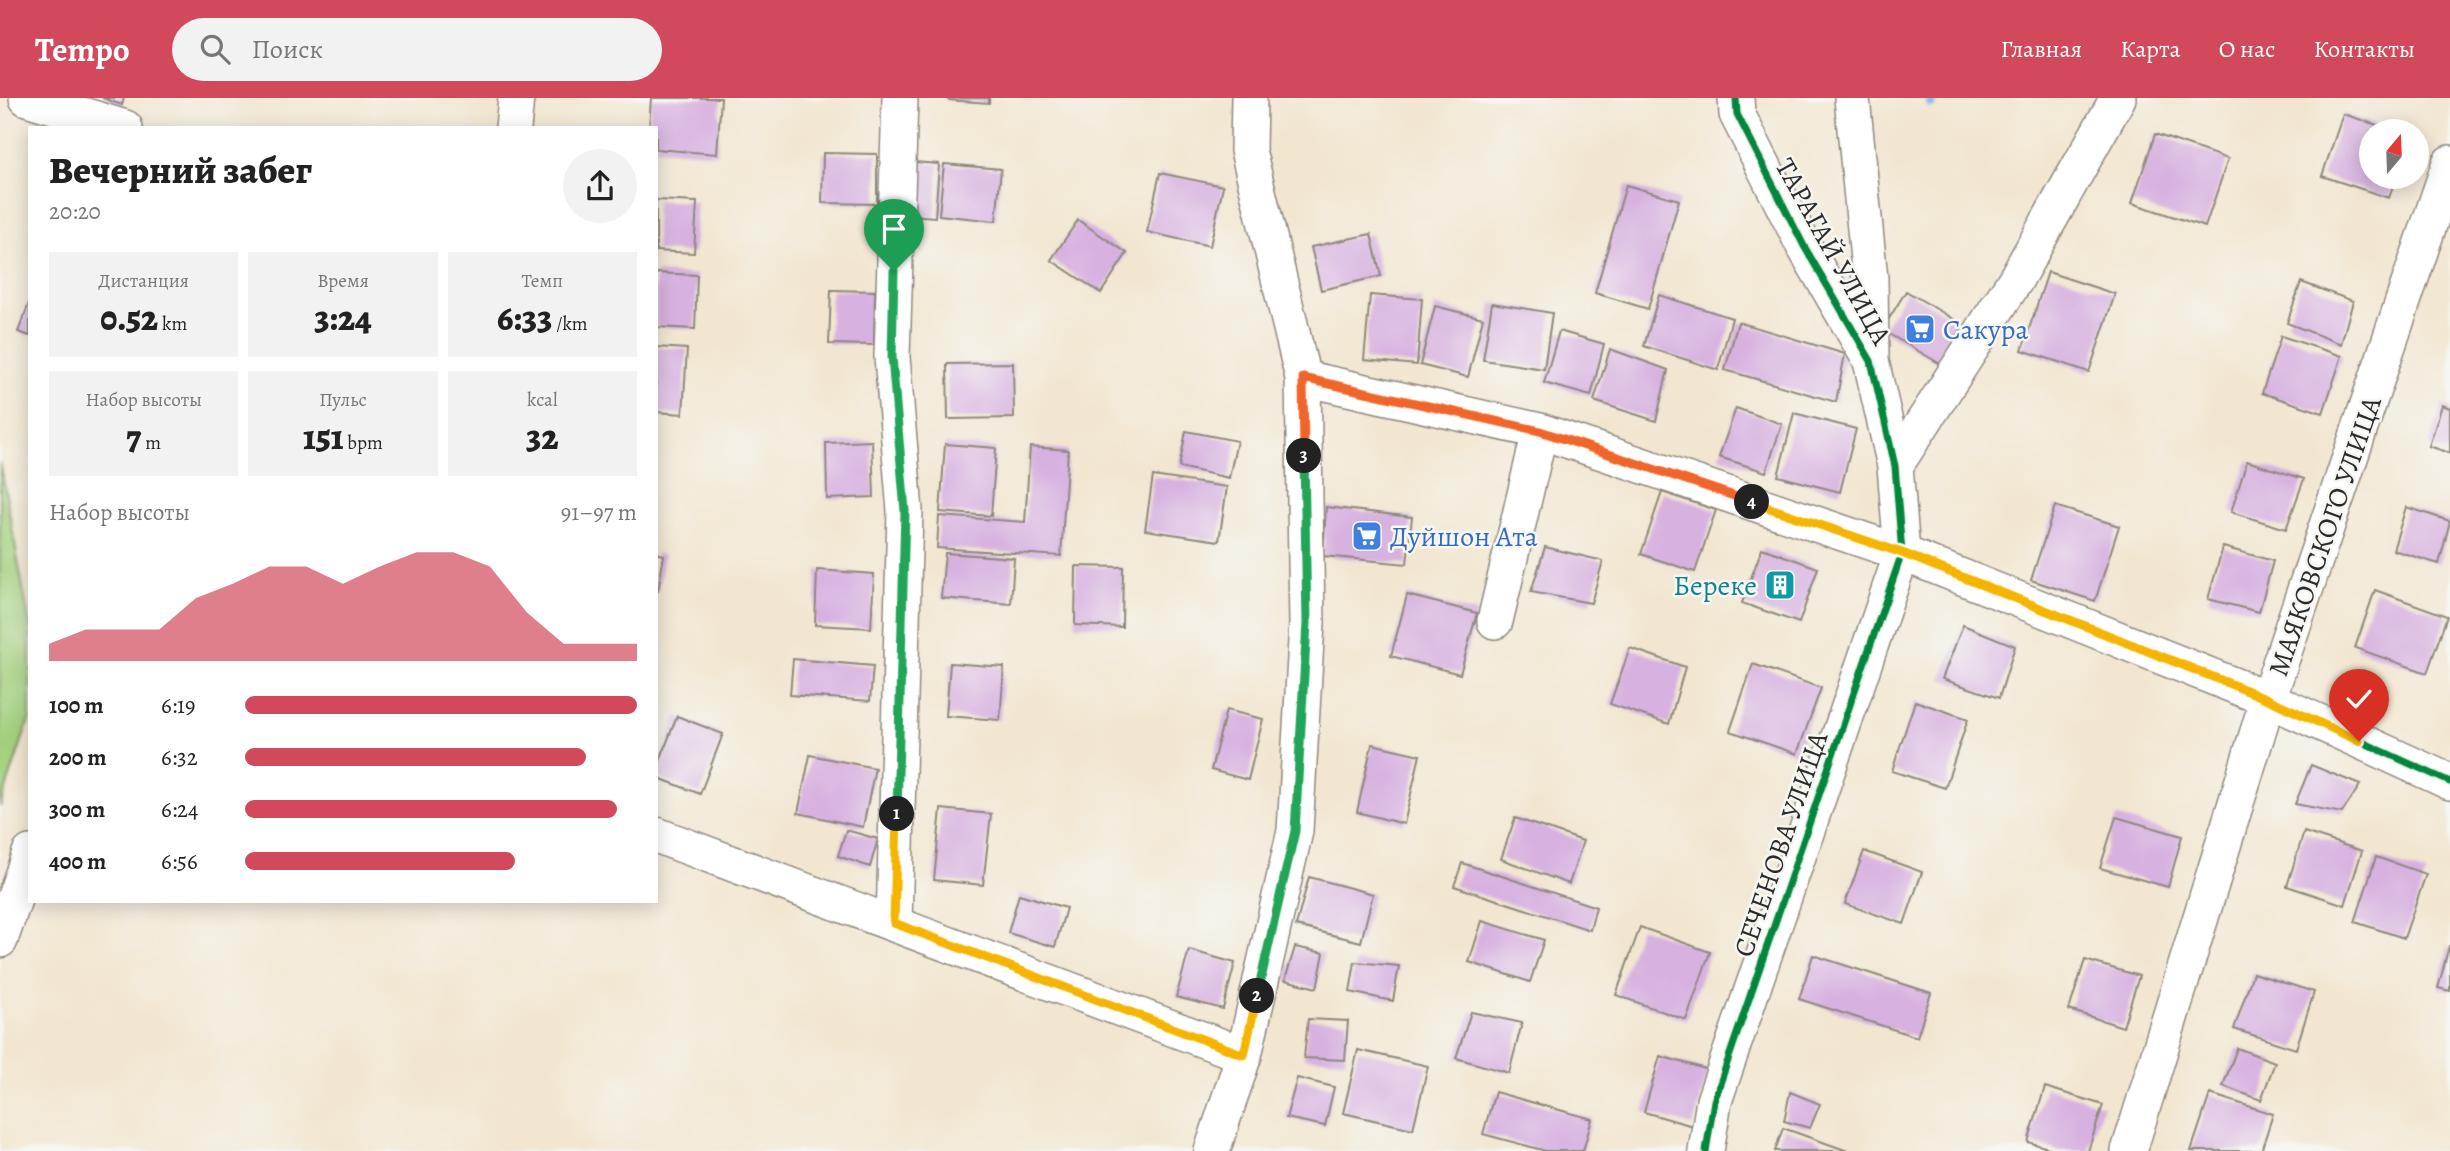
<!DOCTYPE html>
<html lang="ru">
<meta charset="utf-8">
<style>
:root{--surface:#fff;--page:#f2f2f2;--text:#222;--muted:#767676;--accent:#d1495b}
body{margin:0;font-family:Alegreya,serif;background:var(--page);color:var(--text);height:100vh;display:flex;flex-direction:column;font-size:26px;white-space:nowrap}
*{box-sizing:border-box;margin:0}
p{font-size:23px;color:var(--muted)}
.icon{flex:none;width:38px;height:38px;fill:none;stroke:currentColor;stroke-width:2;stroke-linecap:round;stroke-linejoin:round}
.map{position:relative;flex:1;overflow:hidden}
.panel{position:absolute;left:28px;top:28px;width:630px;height:777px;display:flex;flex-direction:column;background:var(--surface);border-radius:0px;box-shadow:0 4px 18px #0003}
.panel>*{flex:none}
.needle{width:46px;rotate:19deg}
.controls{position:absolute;left:2359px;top:21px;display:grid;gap:14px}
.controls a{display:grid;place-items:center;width:70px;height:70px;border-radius:50%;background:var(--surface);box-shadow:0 4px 18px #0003;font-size:35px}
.pin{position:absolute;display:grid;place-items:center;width:60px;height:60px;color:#fff;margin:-72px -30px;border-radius:50% 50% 50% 0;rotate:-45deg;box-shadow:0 0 7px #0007}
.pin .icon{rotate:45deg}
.km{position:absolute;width:35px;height:35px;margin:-18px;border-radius:50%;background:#222;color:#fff;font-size:19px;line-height:35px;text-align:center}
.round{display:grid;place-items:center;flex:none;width:74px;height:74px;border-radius:37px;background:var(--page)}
.headline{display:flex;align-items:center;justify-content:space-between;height:119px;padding:0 21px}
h1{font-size:38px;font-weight:800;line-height:52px}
.metrics{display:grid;grid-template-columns:repeat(3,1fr);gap:10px;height:119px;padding:7px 21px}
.metrics div{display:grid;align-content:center;border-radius:0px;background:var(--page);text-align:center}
.metrics b{font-size:35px;font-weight:800}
.metrics small{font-size:19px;font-weight:400}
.metrics p{font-size:19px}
.chart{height:196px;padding:14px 21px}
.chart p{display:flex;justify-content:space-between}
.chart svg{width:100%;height:126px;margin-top:7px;fill:var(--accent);opacity:.7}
ul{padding:0 21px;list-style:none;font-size:23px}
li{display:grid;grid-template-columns:112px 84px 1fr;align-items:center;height:52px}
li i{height:18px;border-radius:9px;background:var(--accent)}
header{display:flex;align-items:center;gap:42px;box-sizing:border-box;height:98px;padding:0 35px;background:var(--accent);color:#fff}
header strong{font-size:33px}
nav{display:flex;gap:38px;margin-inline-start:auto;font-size:24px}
.search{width:490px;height:63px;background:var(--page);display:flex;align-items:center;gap:18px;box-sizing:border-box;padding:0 24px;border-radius:38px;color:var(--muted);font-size:26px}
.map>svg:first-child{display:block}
</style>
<header>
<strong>Tempo</strong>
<div class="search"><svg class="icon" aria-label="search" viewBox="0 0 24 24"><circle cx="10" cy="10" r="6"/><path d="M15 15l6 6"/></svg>Поиск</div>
<nav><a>Главная</a><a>Карта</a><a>О нас</a><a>Контакты</a></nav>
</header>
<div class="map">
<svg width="2450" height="1053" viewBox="0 0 2450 1053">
<rect width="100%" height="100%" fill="#f6f6f2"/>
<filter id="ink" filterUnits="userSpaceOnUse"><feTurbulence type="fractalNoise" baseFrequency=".0143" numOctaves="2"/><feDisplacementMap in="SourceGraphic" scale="14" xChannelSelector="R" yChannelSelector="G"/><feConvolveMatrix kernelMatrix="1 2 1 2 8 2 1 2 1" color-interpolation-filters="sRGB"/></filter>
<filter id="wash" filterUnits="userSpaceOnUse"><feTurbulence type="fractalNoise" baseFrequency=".00686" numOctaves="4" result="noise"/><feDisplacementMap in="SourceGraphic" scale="28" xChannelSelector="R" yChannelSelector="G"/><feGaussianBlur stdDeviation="1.57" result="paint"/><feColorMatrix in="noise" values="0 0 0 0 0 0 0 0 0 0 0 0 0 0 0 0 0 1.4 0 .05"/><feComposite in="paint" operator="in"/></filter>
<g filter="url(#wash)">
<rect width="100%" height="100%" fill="#f2e6d0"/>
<path fill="#a2cf7c" stroke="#667d54" stroke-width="2" d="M0 364 30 528V619L0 709Z"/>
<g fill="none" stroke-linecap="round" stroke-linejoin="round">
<path stroke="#7cb7ee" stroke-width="10" d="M1930 0 1931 5"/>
</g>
<g id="blocks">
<path fill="#d7b1e0" d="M102 0H124L122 7Z
M651 0H721L717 56 656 51V30H649Z
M949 0H989V5L948 2Z
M2343 16 2396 33H2371V79H2396L2389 100 2322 78Z
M2155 36 2228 61 2205 129 2132 105Z
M823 55 877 56V106L822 105Z
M913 64 939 66 935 119 909 117Z
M944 66 1001 71 996 123 939 117Z
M1160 75 1223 88 1210 148 1147 134Z
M1626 87 1679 102 1648 211 1595 195Z
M656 102 697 104 694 155 656 153Z
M1078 122 1127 155 1101 195 1051 162Z
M1371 136 1381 178 1321 192 1311 149Z
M2048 174 2115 196 2089 274 2022 252Z
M656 175 697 177 695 231 656 229Z
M2301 184 2353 203 2341 246 2287 225Z
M831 192 875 193 874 247 829 246Z
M1906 193 1967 229 1944 268 1882 232Z
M1370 197 1422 201 1417 267 1364 262Z
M1659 197 1732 220 1718 272 1644 248Z
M30 203V238L18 234Z
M1492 205 1552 215 1544 271 1483 262Z
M1435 208 1483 220 1468 279 1420 267Z
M1738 224 1845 256 1836 304 1725 272Z
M1559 233 1604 246 1591 298 1544 285Z
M2281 238 2342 258 2323 315 2262 295Z
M656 249 687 251 683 316 656 314Z
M1610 251 1668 272 1656 323 1594 303Z
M1013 265 1014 320 948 321 947 266Z
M2442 307 2450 310V355L2429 348Z
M1736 310 1782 326 1766 374 1719 359Z
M1794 315 1856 331 1840 394 1778 378Z
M1186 333 1237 343 1229 380 1179 369Z
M872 343 874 399 827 401 826 345Z
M945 346 996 350 991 418 940 414Z
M1030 349 1068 352 1061 458 937 450 939 418 1025 424Z
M2247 363 2304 381 2286 431 2231 414Z
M1153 378 1227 389 1219 443 1145 432Z
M1662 394 1716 412 1695 474 1641 456Z
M2055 408 2119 428 2095 503 2031 482Z
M1326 409 1412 419 1407 466 1323 458Z
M2406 409 2450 423 2439 466 2393 452Z
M1545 449 1603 463 1591 505 1531 494Z
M2223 449 2273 463 2259 514 2208 501Z
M1762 450 1818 470 1799 525 1742 505Z
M656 455 664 457 658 493 656 492Z
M945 455 1014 460 1011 506 941 500Z
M1076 468 1123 469 1122 529 1075 527Z
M817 472 874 476 871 530 815 527Z
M2375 492 2447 518 2427 575 2355 550Z
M1407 497 1477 515 1460 576 1391 558Z
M1963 527 2015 548 1999 600 1942 581Z
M1630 550 1685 569 1669 626 1610 606Z
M793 561 873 568 870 603 790 597Z
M950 565 1004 569 1000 622 946 618Z
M1753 566 1821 590 1797 656 1730 633Z
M1915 603 1968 621 1945 690 1892 673Z
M1226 612 1263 621 1248 682 1211 672Z
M677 618 723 636 700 696 656 679V673Z
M1372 646 1420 657 1404 726 1357 714Z
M810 657 875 670 863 729 798 715Z
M2311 667 2360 687 2342 715 2295 706Z
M941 711 991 716 983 787 934 782Z
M2116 719 2182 738 2168 789 2100 770Z
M1515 720 1583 743 1569 786 1501 761Z
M846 732 878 741 870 769 838 758Z
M2304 734 2362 753 2345 807 2287 788Z
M1864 753 1922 774 1904 826 1845 806Z
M2376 759 2426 776 2404 840 2355 824Z
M1462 765 1596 809 1590 832 1454 788Z
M1309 779 1373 796 1361 844 1296 828Z
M1019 796 1066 810 1055 849 1008 835Z
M1482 823 1544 842 1530 884 1469 864Z
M1640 829 1710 854 1686 922 1616 897Z
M2449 848H2450V893L2438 890Z
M1295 849 1324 855 1317 890 1285 882Z
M1189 852 1235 865 1223 911 1176 899Z
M1813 857 1931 895 1917 939 1799 901Z
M2085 862 2139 878 2123 929 2069 912Z
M1355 864 1399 868 1393 903 1350 894Z
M2253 875 2314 894 2296 951 2234 931Z
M1471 914 1522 925 1509 975 1456 960Z
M1308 921 1348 923 1345 962 1304 960Z
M2237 950 2275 964 2261 1002 2223 988Z
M1358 952 1428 968 1413 1031 1343 1015Z
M1660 958 1709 972 1693 1028 1644 1014Z
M1297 980 1334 989 1325 1028 1286 1020Z
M2045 989 2103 1007 2088 1053H2059L2028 1044Z
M1495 994 1592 1021 1583 1053H1546L1483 1036Z
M1790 994 1820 1006 1810 1030 1784 1023Z
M2210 996 2273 1016 2261 1053H2191Z
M1783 1030 1848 1053H1775Z"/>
</g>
</g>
<g filter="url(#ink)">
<use href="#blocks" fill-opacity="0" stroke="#8e887e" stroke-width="2"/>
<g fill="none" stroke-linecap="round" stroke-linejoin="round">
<g stroke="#8e887e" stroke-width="38">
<path id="minor" d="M27 0 125 30
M1852 0 1870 181 1871 261
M513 30 516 0
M1303 280 1540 333 1902 455 2268 601 2450 684
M1895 368 2016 181 2118 0
M1495 523 1540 333
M656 737 1244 957
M894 825 905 413 892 259 900 0
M0 842 30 755
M1212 1053 1244 957 1295 733 1307 525 1303 280 1248 52 1249 0
M1706 1053 1714 1003 1902 455 1895 368 1871 263 1804 148 1737 16 1736 0
M2129 1053 2268 601 2450 65"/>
</g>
<use href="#minor" stroke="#fff" stroke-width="35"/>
<g stroke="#f6f6f2" stroke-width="11">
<path id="cycleway" d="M1303 280 1540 333 1902 455 2268 601 2450 684
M1706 1053 1714 1003 1902 455 1895 368 1871 263 1804 148 1737 16 1736 0"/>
</g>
<use href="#cycleway" stroke="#00873e" stroke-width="7"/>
</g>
</g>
<g fill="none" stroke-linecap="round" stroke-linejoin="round" filter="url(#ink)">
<g stroke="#fff" stroke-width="14">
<path id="split-1" d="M894 173 892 259 905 413 897 716"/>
</g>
<g stroke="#fff" stroke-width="14">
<path id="split-2" d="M897 716 894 825 1244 957 1257 898"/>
</g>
<g stroke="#fff" stroke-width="14">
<path id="split-3" d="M1257 898 1295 733 1307 525 1304 358"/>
</g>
<g stroke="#fff" stroke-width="14">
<path id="split-4" d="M1304 358 1303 280 1540 333 1752 404"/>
</g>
<g stroke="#fff" stroke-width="14">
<path id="split-5" d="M1752 404 1902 455 2268 601 2359 643"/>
</g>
<use href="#split-1" stroke="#22a559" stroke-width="9"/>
<use href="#split-2" stroke="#f5b400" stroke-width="9"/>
<use href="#split-3" stroke="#22a559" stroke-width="9"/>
<use href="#split-4" stroke="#f0652b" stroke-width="9"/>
<use href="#split-5" stroke="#f5b400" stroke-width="9"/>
</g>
<defs>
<g id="supermarket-square" transform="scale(1.575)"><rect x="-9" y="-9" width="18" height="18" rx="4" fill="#3f7fe0" stroke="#f6f6f2"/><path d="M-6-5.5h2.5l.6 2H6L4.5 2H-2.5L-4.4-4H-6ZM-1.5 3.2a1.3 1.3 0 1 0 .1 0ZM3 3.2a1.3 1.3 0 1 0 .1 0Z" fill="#fff"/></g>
<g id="building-square" transform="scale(1.575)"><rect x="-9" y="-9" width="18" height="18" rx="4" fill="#0f9aa8" stroke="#f6f6f2"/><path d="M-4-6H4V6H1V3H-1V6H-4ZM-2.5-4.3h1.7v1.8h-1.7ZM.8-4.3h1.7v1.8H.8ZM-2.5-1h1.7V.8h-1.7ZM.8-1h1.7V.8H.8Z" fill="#fff"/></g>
</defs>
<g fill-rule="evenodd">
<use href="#supermarket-square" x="1920" y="231"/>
<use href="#supermarket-square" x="1367" y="438"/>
<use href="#building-square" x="1780" y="487"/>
</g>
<g text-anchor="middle" stroke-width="5" stroke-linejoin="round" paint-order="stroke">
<g font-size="28" fill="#2b2b2b" stroke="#f6f6f2">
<text transform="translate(1834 153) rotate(61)" y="10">ТАРАГАЙ УЛИЦА</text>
<text transform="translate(2324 438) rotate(-71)" y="10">МАЯКОВСКОГО УЛИЦА</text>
<text transform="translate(1780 746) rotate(-71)" y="10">СЕЧЕНОВА УЛИЦА</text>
</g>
<g font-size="28" fill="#366cbe" stroke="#f6f6f2" text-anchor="start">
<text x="1943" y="241">Сакура</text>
<text x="1390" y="448">Дуйшон Ата</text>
</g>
<g font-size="28" fill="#0d838f" stroke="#f6f6f2" text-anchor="end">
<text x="1757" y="497">Береке</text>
</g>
</g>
</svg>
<div class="controls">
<a><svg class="needle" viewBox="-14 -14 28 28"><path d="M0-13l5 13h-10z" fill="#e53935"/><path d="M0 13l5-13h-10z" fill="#767676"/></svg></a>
</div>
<div class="pin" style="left:894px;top:173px;background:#1e9e55"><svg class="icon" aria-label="arrive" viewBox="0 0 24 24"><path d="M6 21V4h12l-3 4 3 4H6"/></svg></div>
<div class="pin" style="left:2359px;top:643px;background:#d93025"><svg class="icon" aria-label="check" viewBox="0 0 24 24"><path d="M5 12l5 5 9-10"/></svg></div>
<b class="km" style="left:897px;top:716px">1</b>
<b class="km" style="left:1257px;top:898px">2</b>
<b class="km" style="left:1304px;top:358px">3</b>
<b class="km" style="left:1752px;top:404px">4</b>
<section class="panel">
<div class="headline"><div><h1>Вечерний забег</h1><p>20:20</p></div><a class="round"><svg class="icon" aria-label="share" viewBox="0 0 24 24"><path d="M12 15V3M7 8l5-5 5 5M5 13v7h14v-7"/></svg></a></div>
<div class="metrics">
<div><p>Дистанция</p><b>0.52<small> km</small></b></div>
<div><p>Время</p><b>3:24</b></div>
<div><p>Темп</p><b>6:33<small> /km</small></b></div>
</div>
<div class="metrics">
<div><p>Набор высоты</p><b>7<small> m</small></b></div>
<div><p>Пульс</p><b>151<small> bpm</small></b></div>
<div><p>kcal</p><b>32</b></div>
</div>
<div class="chart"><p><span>Набор высоты</span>91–97 m</p>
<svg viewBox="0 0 160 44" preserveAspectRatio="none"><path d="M0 44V38L10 33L20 33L30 33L40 22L50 17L60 11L70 11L80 17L90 11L100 6L110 6L120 11L130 27L140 38L150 38L160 38V44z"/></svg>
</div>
<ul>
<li><b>100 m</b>6:19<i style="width:100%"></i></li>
<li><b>200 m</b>6:32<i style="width:87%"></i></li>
<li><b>300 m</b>6:24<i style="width:95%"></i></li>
<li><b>400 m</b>6:56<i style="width:69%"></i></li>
</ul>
</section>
</div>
